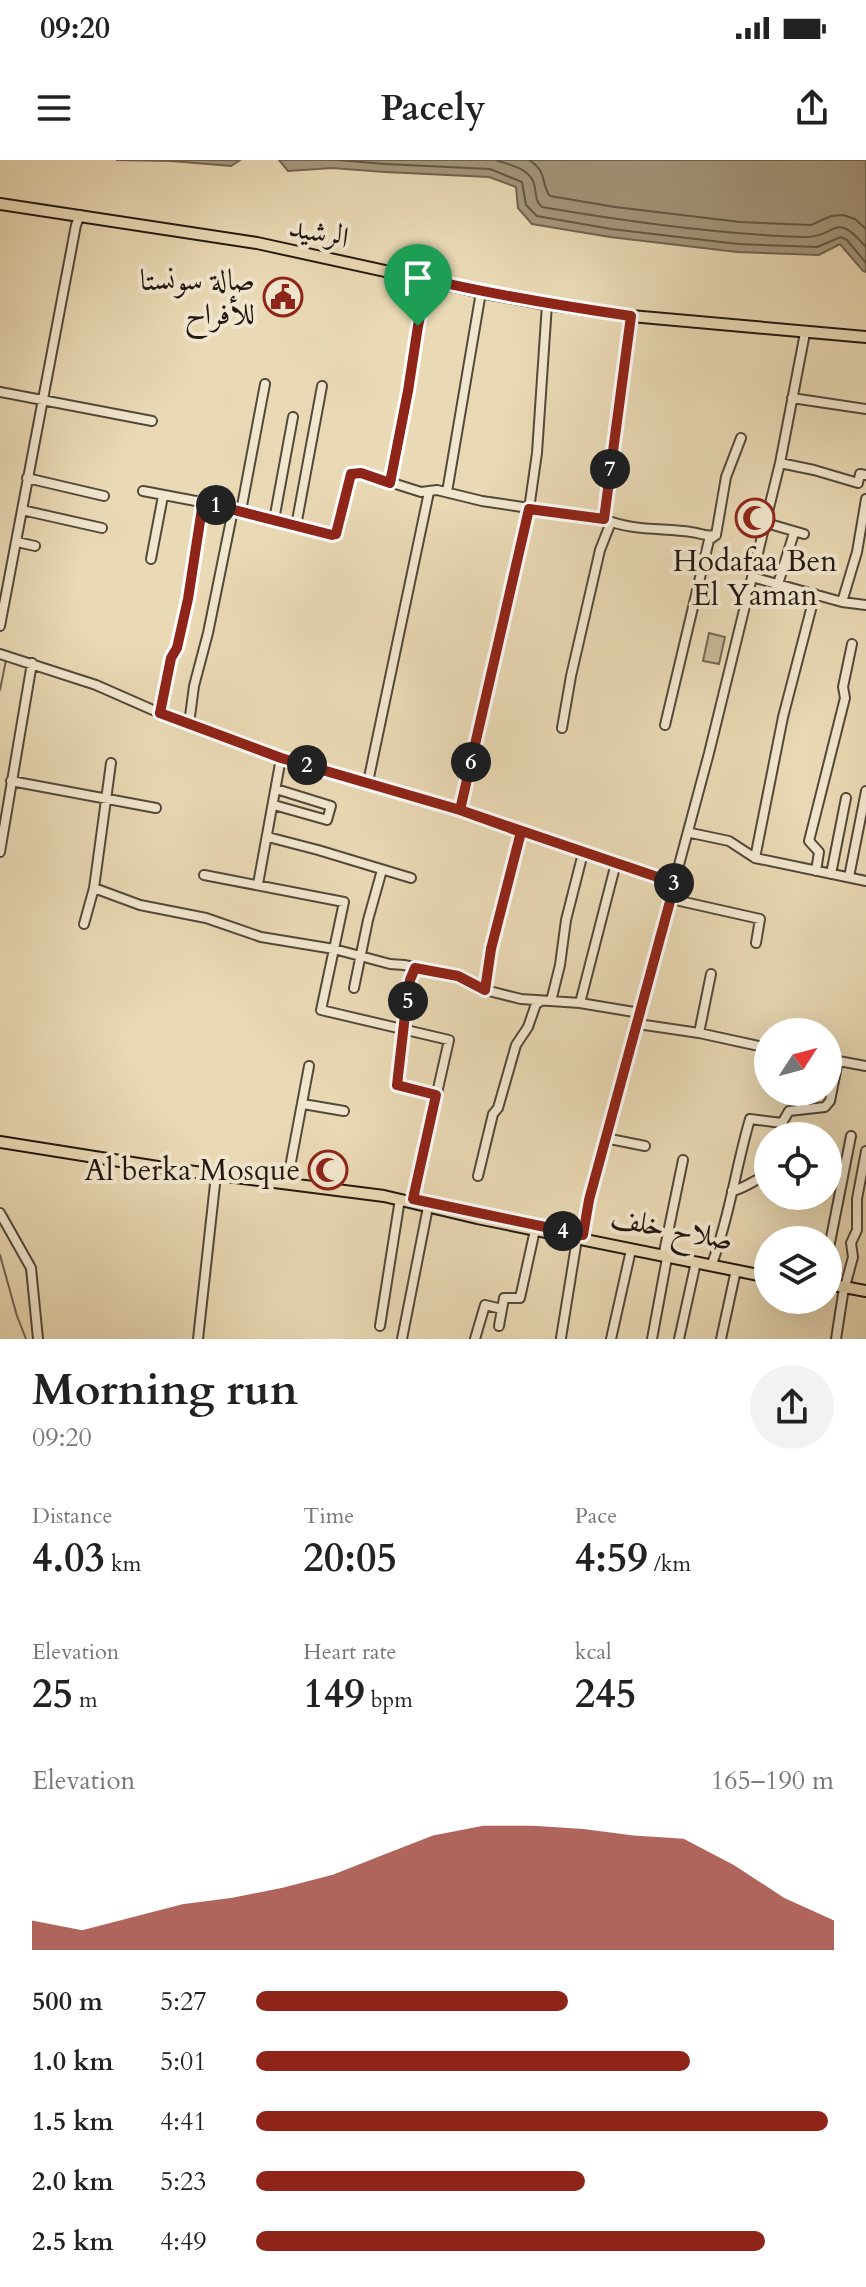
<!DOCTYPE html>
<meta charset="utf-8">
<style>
:root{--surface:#fff;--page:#f2f2f2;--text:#222;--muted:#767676;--accent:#8f2418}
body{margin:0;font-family:Cardo,Amiri,serif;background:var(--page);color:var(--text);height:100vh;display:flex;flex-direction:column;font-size:30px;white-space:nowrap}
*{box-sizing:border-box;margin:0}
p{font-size:26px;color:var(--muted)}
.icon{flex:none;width:44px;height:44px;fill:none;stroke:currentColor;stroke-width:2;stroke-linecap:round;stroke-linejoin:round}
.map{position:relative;height:1179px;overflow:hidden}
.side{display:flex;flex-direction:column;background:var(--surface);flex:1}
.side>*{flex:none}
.needle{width:52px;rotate:54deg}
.fabs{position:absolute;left:754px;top:858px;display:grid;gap:16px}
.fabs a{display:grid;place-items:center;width:88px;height:88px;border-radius:50%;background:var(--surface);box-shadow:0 8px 32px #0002;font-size:40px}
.pin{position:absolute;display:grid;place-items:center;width:68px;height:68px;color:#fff;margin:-82px -34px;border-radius:50% 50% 50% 0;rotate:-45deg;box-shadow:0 0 8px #0007}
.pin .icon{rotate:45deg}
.km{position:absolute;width:40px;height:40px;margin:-20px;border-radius:50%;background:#222;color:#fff;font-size:22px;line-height:40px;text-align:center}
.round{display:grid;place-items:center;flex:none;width:84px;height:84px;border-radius:42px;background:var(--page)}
.overview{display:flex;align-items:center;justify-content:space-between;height:136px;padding:0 32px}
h1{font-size:44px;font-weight:700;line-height:60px}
.stats{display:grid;grid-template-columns:repeat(3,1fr);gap:12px;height:136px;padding:8px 32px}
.stats div{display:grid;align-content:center}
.stats b{font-size:40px;font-weight:700}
.stats small{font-size:22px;font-weight:400}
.stats p{font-size:22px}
.chart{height:224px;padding:16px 32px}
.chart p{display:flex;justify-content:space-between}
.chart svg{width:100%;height:144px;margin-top:8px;fill:var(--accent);opacity:.7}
ul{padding:0 32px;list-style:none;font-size:26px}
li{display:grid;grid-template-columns:128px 96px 1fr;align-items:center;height:60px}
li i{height:20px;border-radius:10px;background:var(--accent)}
.status{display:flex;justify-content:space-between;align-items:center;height:56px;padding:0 40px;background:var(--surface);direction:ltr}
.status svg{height:22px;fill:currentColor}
header{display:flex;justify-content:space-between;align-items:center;height:104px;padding:0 32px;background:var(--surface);font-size:36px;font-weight:700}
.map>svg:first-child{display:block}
</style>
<div class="status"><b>09:20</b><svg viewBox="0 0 49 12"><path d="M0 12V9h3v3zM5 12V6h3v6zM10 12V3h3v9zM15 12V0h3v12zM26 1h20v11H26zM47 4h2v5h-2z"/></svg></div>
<header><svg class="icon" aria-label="menu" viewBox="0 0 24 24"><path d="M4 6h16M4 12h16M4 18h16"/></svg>Pacely<svg class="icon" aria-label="share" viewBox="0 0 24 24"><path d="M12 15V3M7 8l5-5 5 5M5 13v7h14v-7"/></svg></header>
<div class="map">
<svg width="866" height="1179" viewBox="0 0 866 1179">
<rect width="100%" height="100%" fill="#e9d9b4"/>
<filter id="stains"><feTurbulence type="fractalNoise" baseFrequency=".0025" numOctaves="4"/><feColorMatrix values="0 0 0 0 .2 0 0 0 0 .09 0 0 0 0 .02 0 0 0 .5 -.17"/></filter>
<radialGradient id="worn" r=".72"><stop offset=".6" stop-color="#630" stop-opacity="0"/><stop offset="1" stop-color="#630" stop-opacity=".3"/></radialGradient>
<path fill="#c7b898" stroke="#746854" stroke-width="2" d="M709 473 725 477 719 504 703 501Z"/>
<path fill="#a5977d" stroke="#716452" stroke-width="2" d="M116 0H240L231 6 171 1Z
M279 0H866V112L863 111 840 84 819 95 737 92 610 77 532 64 518 48 516 27 489 17 385 12 332 8 288 11Z"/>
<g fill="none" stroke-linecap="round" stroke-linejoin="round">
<path stroke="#645847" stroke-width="2" d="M338 0 385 4 490 9 522 22 526 45 537 56 611 69 738 84 817 87 841 77 847 80 866 103
M496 0C509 5 530 8 534 24 537 34 534 40 542 47 629 62 716 74 803 77 838 78 833 49 866 87
M529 0C549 13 540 23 550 36L615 47 740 62 811 65 831 56 843 55 855 59 866 69"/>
<path stroke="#716452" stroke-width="2" d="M0 530 6 500
M0 1095 17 1156 26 1179"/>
<g stroke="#54483a" stroke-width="12">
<path id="minor" d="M0 232 152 261
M792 238 866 249
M780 303 814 310 858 323 860 314 866 315
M27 318 104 336
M390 323 427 119
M143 331 222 346 332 375 336 374 339 370 351 314 361 313 421 332 437 330 482 341 604 359C631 371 662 368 691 372 700 373 707 377 716 375
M447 332 481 132
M22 350 102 368
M241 351 265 224
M604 359 631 156
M274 360 293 257
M766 363 804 374
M296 366 322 226
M17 382 35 386
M151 399 163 336
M752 417 842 442 866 445
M778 424 794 373
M842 442 857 392 866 339
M0 466 76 65 80 55
M0 494 96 525 171 558 277 596 460 650 675 723
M160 553 171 498 177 488 188 439 203 342
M189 564 194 526 208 473 233 350
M665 565 709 380 716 375 726 317 741 278
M562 568 571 516 600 390 611 362
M11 621 156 648
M368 622 429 332
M274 645 327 660 331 646 276 629
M460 650 529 349 537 293 547 144
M691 673 729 681 755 698 866 721
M268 677 318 690 411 718
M0 692 32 503
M755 698 783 557 815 434
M816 711 819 692 809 681 845 538 843 527 852 484
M831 714 846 638
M204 715 344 742 321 850 449 880 413 1039
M849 717 866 631
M258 724 281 598
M94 728 140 745 206 758 261 777 334 789 390 804 404 805 458 816 485 830 521 839 580 843 640 853
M671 739 760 759 756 783
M84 764 94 728 111 603
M415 808 410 820 406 846 397 925 436 935
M354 828 368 760 382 710
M485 830 491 789 521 672
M551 841 560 805 566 760 583 693
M580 843 616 703
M638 864 699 873 768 888
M699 873 711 814
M828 899 866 906
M303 944 344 951
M780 976 782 963 789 951 825 947 830 941 838 901
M605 978 645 986
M478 1016 493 954 498 948 516 885 528 867 536 844 541 841
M288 1018 309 906
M732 1031C744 1029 756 1019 768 1014
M0 1053 31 1108 38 1179
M581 1080 589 1040 709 593 780 303 805 173
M664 1092 683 1000
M828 1093 851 976
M713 1101C730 1055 736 1006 750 959L782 963
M380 1166 400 1039
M499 1166 504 1138H520L535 1070
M561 1178 577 1079
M198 1179 216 1015
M402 1179 428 1047
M475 1179 485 1145 502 1149
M611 1179 631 1090
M652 1179 667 1098
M679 1179 696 1102
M721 1179 736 1110
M836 1179 843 1134 853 1097 851 1083 857 1070V1039L866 991"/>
</g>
<g stroke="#221811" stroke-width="14">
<path id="major" d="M0 44 257 83 481 132 547 144 631 156 866 177
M0 982 164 1008 384 1036 477 1058 768 1117
M828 1124 866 1131"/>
</g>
<use href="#minor" stroke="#f1e6ce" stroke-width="8"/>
<use href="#major" stroke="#e9d9b4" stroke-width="10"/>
</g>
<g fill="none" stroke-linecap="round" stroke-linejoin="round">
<g stroke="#fff" stroke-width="16">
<path id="route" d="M418 166 408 231 390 323 361 313 351 314 336 374 332 375 203 342 188 439 177 488 171 498 160 553 281 598 460 650 675 723 589 1040 583 1075 413 1039 436 935 397 925 406 846 410 820 415 808 458 816 485 830 491 789 521 672 460 650 529 349 604 359 631 156C562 146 495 135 427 119L418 166"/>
</g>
<use href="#route" stroke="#8f2418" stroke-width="10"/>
</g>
<defs>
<g id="civic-ring" transform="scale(2)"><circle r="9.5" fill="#f1e6ce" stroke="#8f2418" stroke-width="1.5"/><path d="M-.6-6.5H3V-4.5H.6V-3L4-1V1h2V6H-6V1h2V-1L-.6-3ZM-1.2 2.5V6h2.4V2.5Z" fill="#8f2418"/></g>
<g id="mosque-ring" transform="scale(2)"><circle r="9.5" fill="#f1e6ce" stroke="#8f2418" stroke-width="1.5"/><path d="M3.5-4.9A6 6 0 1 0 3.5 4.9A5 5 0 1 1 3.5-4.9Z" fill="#8f2418"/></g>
</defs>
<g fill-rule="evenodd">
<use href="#civic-ring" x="283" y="137"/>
<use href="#mosque-ring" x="755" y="358"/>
<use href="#mosque-ring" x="328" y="1010"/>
</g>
<g text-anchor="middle" stroke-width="8" stroke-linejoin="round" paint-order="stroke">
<g font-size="30" fill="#221811" stroke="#f1e6ce">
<text transform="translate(319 72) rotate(12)" y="10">الرشيد</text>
<text transform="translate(672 1068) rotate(11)" y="10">صلاح خلف</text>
</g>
<g font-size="30" fill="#221811" stroke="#f1e6ce" text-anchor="end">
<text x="255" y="130">صالة سونستا<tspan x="255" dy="34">للأفراح</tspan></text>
<text x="755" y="411" text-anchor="middle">Hodafaa Ben<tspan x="755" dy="34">El Yaman</tspan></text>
<text x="300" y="1020">Al berka Mosque</text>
</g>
</g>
<rect width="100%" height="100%" filter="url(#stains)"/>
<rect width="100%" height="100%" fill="url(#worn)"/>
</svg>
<div class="fabs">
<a><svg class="needle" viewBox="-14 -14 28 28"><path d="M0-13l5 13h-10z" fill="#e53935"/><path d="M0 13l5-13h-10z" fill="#767676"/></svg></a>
<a><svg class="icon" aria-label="locate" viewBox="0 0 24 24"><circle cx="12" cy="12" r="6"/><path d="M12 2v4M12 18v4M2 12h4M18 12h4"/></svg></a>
<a><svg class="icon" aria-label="layers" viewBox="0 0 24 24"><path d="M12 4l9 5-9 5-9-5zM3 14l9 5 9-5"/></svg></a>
</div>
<div class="pin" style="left:418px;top:166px;background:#1e9e55"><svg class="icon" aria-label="arrive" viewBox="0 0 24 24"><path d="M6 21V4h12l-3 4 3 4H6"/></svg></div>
<b class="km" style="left:216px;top:345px">1</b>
<b class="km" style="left:307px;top:605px">2</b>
<b class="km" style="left:674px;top:723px">3</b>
<b class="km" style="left:563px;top:1071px">4</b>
<b class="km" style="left:408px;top:841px">5</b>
<b class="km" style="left:471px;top:602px">6</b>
<b class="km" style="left:610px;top:309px">7</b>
</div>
<section class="side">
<div class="overview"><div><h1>Morning run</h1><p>09:20</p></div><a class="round"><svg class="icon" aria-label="share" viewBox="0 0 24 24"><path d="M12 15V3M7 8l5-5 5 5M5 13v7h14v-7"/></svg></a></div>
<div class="stats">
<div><p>Distance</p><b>4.03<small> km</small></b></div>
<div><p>Time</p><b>20:05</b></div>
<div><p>Pace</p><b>4:59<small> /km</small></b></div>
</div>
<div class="stats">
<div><p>Elevation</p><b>25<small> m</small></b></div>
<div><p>Heart rate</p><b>149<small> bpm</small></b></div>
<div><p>kcal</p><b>245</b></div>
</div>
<div class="chart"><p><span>Elevation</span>165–190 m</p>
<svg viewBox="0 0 160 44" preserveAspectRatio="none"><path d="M0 44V35L10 38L20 34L30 30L40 28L50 25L60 21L70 15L80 9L90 6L100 6L110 7L120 9L130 10L140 18L150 28L160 35V44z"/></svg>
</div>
<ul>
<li><b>500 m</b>5:27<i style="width:54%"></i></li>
<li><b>1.0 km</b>5:01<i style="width:75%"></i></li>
<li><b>1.5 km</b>4:41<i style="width:99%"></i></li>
<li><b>2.0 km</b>5:23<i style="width:57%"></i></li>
<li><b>2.5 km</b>4:49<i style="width:88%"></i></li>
</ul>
</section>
